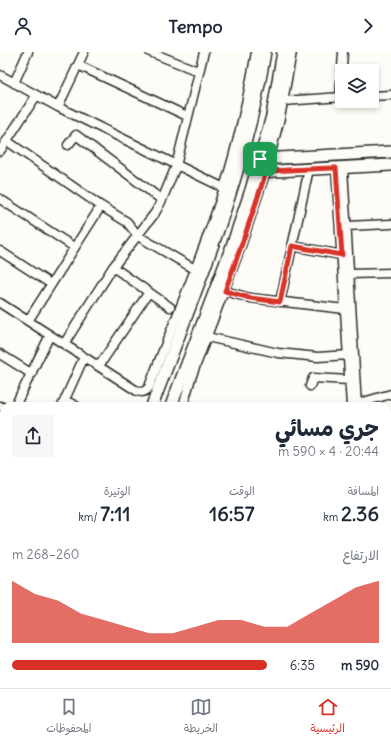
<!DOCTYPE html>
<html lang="ar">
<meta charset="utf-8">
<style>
:root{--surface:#fff;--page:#f6f6f7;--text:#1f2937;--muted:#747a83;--line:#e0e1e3;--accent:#d93025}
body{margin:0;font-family:Delius,"Playpen Sans Arabic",sans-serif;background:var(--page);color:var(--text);direction:rtl;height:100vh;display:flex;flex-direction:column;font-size:15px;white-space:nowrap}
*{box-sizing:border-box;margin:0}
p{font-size:13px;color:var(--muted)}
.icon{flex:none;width:22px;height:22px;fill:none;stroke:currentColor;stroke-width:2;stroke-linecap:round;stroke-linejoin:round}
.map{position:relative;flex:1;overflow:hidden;direction:ltr}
.details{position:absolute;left:0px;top:350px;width:391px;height:286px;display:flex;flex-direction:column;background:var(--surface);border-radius:12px 12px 0 0;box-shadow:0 2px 6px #0003;direction:rtl}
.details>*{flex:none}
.buttons{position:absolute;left:335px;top:12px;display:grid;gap:8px}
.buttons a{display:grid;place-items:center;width:44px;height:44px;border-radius:0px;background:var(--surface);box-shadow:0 2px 6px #0003;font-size:20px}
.pin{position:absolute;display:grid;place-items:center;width:34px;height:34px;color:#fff;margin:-17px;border-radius:8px;box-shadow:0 2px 6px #0006}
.round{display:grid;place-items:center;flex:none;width:42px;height:42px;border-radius:0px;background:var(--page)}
.overview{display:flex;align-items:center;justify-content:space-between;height:68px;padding:0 12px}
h1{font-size:22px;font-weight:700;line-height:30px}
.figures{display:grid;grid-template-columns:repeat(3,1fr);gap:6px;height:68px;padding:4px 12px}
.figures div{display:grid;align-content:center}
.figures b{font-size:20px;font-weight:700}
.figures small{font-size:11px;font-weight:400}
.figures p{font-size:11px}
.chart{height:112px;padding:8px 12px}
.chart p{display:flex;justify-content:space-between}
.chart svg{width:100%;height:72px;margin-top:4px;fill:var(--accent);opacity:.7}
ul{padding:0 12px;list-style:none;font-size:13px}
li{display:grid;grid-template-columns:64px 48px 1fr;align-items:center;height:30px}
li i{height:10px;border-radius:5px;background:var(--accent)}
header{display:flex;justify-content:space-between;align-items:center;height:52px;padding:0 12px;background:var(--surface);font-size:18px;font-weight:700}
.tab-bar{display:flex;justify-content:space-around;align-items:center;height:56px;border-top:1px solid var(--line);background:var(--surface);font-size:11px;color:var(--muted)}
.tab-bar a{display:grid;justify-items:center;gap:2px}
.tab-bar .current{color:var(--accent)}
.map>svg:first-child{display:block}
</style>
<header><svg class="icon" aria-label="forward" viewBox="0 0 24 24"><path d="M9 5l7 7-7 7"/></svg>Tempo<svg class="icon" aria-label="person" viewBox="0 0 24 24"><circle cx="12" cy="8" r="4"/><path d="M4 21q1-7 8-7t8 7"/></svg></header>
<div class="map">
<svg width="391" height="636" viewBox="0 0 391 636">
<rect width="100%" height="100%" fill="#fdfcf7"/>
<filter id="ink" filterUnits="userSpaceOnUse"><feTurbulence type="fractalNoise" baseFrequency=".025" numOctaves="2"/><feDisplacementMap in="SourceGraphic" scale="8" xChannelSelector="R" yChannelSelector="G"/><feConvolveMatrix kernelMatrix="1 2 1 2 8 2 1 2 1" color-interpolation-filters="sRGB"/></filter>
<g filter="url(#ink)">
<path fill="#fdebe4" d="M0 518 4 519V632H59L58 636H0Z
M387 539 391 541V625L387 624Z"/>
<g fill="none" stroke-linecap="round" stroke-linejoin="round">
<g stroke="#2b2b2b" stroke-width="11">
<path id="minor" d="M150 0 198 19
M78 13 187 64
M0 23 58 55 224 136
M14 31 28 0
M372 44 391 43
M340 46 343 0
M283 49 342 45
M58 55 84 0
M7 89 101 154 127 170 138 184 198 219
M68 93 76 83 162 148
M0 99 36 44
M336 116 351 354
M343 116 357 354
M0 147 74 195
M346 174 391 172
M292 194 342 203
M0 199 51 232
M113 215 170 255
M349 222 391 221
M225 239 250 246 345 257
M280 250 309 117
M0 251 137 339C142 341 146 340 149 335 174 269 203 203 224 136 238 91 248 46 256 0
M28 269 101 154
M207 285 278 301 318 305 348 303
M64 292 113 215 155 161 162 148 176 114 204 0
M0 302 32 322
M99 314 149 240
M310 334 313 326 349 328
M65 348 76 354
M353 353 391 342
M0 354 4 356
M15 354 50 283
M62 354 84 305
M183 354 191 326 240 197 266 119 280 66 292 0
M0 382 4 374
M387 516 391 518
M0 545 4 547
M0 585 4 587
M0 627 4 628
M15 632 27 636
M34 636 37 632
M71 636 73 632
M89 636 90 632"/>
</g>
<g stroke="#2b2b2b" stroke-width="14">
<path id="major" d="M261 107 391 100
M257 120 391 113
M152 354C196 238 245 123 265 0
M171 354 232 194 251 138 272 64 283 0
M0 477 4 479
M0 515 4 517
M387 622 391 624
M308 632 318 636"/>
</g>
<g stroke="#2b2b2b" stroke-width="15">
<path id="highway" d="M0 486 4 488
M0 505 4 506
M339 632 349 636
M382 632 391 635"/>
</g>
<use href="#minor" stroke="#fdfcf7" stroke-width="8"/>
<use href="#major" stroke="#fdfcf7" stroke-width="11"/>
<use href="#highway" stroke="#fdfcf7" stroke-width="12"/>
</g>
</g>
<g fill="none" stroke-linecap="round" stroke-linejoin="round" filter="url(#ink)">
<g stroke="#fff" stroke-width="8">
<path id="route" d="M260 107 257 120C283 118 310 117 336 116L342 203 292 194 280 250 250 246 225 239C241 195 257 151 270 106L260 107"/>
</g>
<use href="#route" stroke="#d93025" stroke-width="5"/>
</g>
</svg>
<div class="buttons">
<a><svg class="icon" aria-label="layers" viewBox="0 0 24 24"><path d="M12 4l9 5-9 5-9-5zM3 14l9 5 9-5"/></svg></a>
</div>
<div class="pin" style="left:260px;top:107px;background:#1e9e55"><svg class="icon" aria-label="arrive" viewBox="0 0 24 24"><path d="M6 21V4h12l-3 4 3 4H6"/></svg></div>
<section class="details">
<div class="overview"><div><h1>جري مسائي</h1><p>20:44 · 4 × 590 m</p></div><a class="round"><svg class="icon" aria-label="share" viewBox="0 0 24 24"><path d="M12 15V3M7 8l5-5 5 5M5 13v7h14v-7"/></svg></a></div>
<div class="figures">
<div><p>المسافة</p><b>2.36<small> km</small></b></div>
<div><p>الوقت</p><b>16:57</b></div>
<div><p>الوتيرة</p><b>7:11<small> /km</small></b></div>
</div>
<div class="chart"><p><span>الارتفاع</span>260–268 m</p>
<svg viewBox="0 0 160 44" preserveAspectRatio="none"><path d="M0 44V6L10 14L20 18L30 26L40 30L50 34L60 38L70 38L80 34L90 30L100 30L110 34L120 34L130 26L140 18L150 10L160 6V44z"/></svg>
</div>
<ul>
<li><b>590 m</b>6:35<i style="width:100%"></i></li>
</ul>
</section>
</div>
<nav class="tab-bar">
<a class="current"><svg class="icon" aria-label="home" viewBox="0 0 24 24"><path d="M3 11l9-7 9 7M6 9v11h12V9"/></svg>الرئيسية</a>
<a><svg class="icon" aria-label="map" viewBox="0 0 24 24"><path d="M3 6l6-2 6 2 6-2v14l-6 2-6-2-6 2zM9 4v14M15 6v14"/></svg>الخريطة</a>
<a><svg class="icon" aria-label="saved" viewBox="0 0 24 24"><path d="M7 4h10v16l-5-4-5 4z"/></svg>المحفوظات</a>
</nav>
